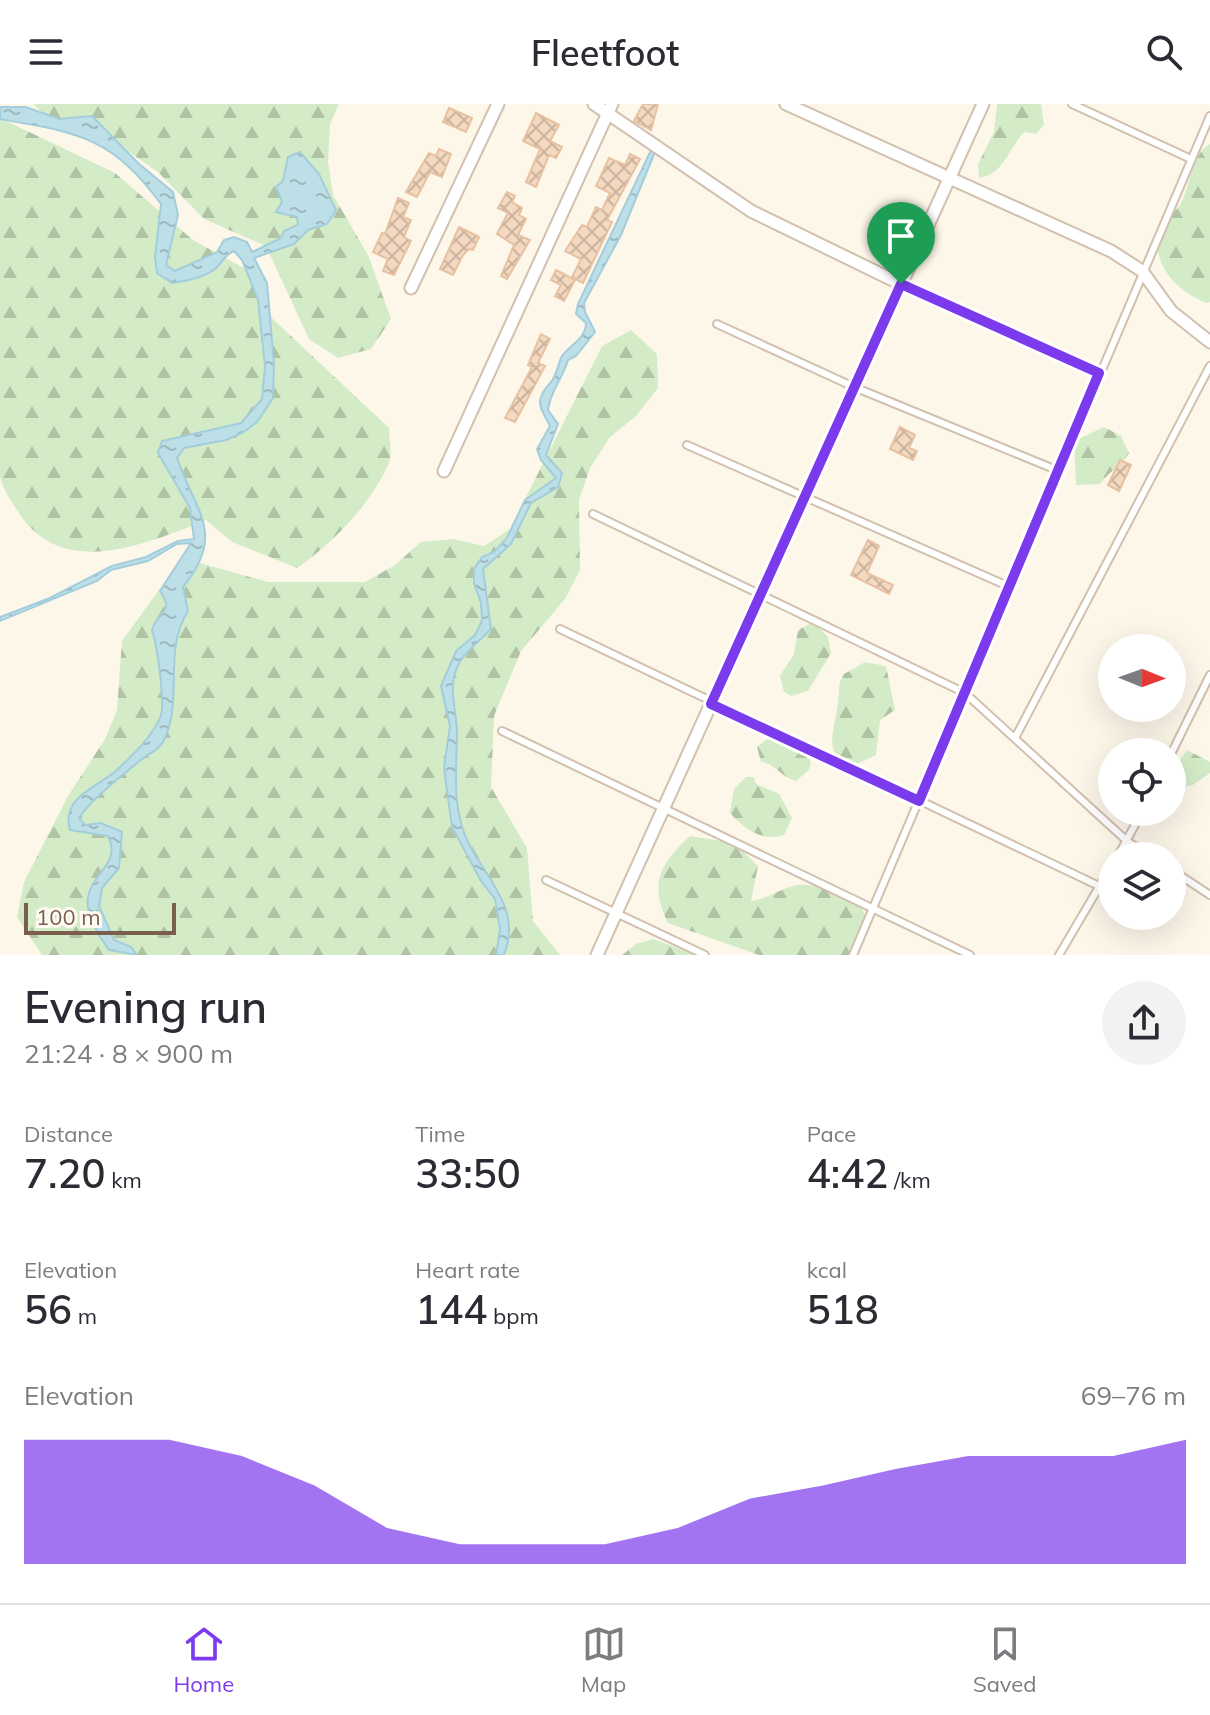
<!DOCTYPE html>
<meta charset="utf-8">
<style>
:root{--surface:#fff;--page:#f2f2f3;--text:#2b2b33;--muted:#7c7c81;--line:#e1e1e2;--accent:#7c3aed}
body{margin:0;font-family:Mulish,sans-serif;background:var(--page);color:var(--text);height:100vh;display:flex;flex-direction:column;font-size:30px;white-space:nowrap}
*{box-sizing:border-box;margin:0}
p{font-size:26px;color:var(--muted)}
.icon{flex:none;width:44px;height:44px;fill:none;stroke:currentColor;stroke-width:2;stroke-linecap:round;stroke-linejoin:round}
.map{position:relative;height:851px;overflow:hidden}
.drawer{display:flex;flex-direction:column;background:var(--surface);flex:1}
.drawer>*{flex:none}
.needle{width:52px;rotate:91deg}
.controls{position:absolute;left:1098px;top:530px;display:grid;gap:16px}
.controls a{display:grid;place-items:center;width:88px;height:88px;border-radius:50%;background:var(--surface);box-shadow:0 8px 32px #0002;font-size:40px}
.scale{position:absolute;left:24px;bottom:20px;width:152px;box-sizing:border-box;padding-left:8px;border:4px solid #7a604c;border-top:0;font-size:22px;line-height:28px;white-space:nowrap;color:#7a604c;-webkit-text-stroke:6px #fffbf2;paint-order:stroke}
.pin{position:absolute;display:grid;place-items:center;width:68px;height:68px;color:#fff;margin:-82px -34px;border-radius:50% 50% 50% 0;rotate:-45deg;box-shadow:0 0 8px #0007}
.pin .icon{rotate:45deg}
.round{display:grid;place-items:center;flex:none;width:84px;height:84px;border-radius:42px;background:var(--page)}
.summary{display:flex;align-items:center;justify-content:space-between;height:136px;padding:0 24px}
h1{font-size:44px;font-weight:600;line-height:60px}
.metrics{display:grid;grid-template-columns:repeat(3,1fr);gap:12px;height:136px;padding:8px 24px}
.metrics div{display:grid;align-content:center}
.metrics b{font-size:40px;font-weight:600}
.metrics small{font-size:22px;font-weight:400}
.metrics p{font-size:22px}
.chart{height:224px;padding:16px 24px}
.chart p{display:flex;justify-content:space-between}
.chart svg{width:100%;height:144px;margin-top:8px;fill:var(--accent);opacity:.7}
header{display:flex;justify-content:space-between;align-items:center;height:104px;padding:0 24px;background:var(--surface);font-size:36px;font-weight:600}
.tabs{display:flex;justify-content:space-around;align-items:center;height:112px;border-top:2px solid var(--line);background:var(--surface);font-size:22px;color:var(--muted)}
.tabs a{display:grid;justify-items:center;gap:4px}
.tabs .on{color:var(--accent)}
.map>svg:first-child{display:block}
</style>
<header><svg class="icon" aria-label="menu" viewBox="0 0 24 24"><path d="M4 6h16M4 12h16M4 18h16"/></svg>Fleetfoot<svg class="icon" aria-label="search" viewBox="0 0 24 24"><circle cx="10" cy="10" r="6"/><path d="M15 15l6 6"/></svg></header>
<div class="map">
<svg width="1210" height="851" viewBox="0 0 1210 851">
<defs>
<pattern id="forest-firs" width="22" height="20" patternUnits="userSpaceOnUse" patternTransform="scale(2)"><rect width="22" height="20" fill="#d3ecc7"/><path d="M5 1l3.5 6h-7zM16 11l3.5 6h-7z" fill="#b0c3a4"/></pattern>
<pattern id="water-ripples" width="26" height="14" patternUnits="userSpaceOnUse" patternTransform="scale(2)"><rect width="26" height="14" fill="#bddfe8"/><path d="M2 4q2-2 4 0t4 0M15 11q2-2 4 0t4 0" fill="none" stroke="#9fb8be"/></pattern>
<pattern id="building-cross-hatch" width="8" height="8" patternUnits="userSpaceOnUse" patternTransform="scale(2)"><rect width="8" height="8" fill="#f4d9c1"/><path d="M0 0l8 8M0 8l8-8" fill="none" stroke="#cbb39f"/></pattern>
</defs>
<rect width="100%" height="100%" fill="#fdf7ea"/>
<path fill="url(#forest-firs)" d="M33 0H339L330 20 328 58 333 91 368 151 391 215 371 245 338 254 309 235 266 142 204 115 158 68 129 48 62 28Z
M997 0H1041L1044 21 1036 30 1024 28C1009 44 1004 70 979 74L978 60 994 28Z
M0 14 115 69 193 136 251 168 260 203 389 324C389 335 393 351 388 361 370 401 332 440 297 464L232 438 206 416C144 441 60 477 17 406 10 395 3 385 0 373Z
M1210 40V198L1207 199C1179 189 1151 162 1159 129 1161 117 1175 110 1181 99 1191 81 1190 52 1210 40Z
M631 226 657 250 658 284 636 312 610 333 590 364 579 396 580 466 565 495 521 547 494 612 491 683 527 744 533 817 560 851H42L17 813 24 778 68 692 105 635 117 606 122 537 182 454 268 478H365L395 461 421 438 453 435 484 442 510 425 602 242Z
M1104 323 1121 332 1129 349C1121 363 1109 367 1100 380L1076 381 1074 337Z
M813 518 828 533 831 549 808 587 791 592 784 588 780 572 794 550 798 526Z
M865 558 886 562 895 606 880 616 876 651 853 662C822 652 834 628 837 605 839 596 838 587 840 578L844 570Z
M770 633 802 642 811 658 809 666 796 677C782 674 774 659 761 658L757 643Z
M1187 646 1210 658V669L1193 681 1180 683 1172 668Z
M746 673H754L756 680 779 690 792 714 784 731C762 738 744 725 730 709L734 685Z
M690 732 734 739 758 762 751 797C769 795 782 783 798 781 818 779 849 790 862 805 865 809 866 818 868 823L854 851H759L668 819C649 780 659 761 690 732Z
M653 835 694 850 695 851H622L636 840Z"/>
<path fill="url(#water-ripples)" stroke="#a3cddb" stroke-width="2" d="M0 3H26L59 15 92 12 138 59 173 88 178 111 166 161 175 167 217 148 224 136 234 133 247 138 252 148 281 134 284 127 298 121 297 113 276 108 282 98 276 83 283 77 288 53 300 48 319 70 336 106 327 120 308 126 294 140 254 154 267 179 274 260 273 294 257 318 244 328 226 336 184 344 177 354C195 408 227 429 183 483L188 507C163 546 183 594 165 634 160 646 151 648 142 655 124 670 90 696 79 714L85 721 101 719 122 728 119 764 102 784 99 802 114 836 131 843 137 851 109 846C100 834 85 810 88 794 91 769 122 760 108 732L70 726C60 691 102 682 119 664 133 651 155 629 161 611 165 597 157 541 152 526 157 506 176 510 160 487L191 439 177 440 148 457 111 466 97 477 0 517V513L50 494 112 462 146 453 178 437 194 435 190 404 158 349 162 337 241 319 262 295 265 262 258 196 242 156 234 147C224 151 223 158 215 165 204 174 186 177 172 179L157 169 155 153 161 100C111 32 78 29 0 15Z
M651 46 655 48 621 131 584 199 585 208 595 228 576 252 568 256C563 274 550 287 548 306L558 320 546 351 562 369 558 383 531 399 511 440 483 465 491 525C482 535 468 545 461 556 446 579 456 603 457 627 457 665 451 700 467 736 485 774 523 805 504 851H496L500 825 495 795 481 777 452 723 444 664 450 622 441 582 456 547 475 531 482 517 481 499 474 479V465L482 453 494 448 507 434 525 396 556 374 541 356 537 345 550 322C539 301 534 297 551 278 556 273 558 261 561 254 567 242 586 236 586 219L576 210 578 200Z"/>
<path fill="url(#building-cross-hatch)" stroke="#e7c1a1" stroke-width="2" d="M643 0H658L651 26 634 17Z
M449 4 472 14 466 28 443 18Z
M536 9 559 21 550 37 562 43 556 54 549 51 536 83 526 78 540 45 523 37Z
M439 45 451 50 442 73 430 68 417 93 406 88 429 49 436 52Z
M630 50 640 55 607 116 612 118 583 179 572 173 581 155 565 147 582 121 587 123 596 103 602 106 610 89 596 82 609 54 625 61Z
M507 88 515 92 512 98 522 104 519 111 526 115 518 131 530 136 507 175 501 172 514 141 497 130 508 109 498 104Z
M398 94 409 99 403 113 411 116 404 133 411 137 394 171 383 167 388 155 373 148 382 129 385 130Z
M459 123 479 133 473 146 469 145 463 151 453 171 440 165Z
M556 166 575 176 564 197 555 192 561 181 551 176Z
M541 230 550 235 538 259 545 262 515 318 505 314 532 263 528 261Z
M900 323 915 331 909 344 917 347 913 356 890 345Z
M1120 356 1131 361 1119 387 1108 381Z
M868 436 879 442 867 469 893 481 889 490 851 471Z"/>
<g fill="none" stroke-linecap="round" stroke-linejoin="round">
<g stroke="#d1c0af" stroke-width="10">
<path id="lane" d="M1072 0 1191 55
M717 220 854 283 1059 367
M687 341 1010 483
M593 410 965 589 1127 737 1150 752
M560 525 1099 782
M502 627 970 851
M1015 634 1210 262
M1172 648 1210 571
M1118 752 1142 708
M1172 766 1210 791
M546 776 705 851
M853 851 1210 12
M1059 851 1112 761"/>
</g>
<g stroke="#d1c0af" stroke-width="15">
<path id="street" d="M594 0 751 107 901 180 1099 269
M786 0 1111 147 1142 167 1171 207 1210 238
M411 184 498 0
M444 367 612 0
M597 851 983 0"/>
</g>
<use href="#lane" stroke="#fff" stroke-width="6"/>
<use href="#street" stroke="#fff" stroke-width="11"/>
</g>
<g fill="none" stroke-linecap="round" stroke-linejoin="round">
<g stroke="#fff" stroke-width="16">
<path id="route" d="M901 180 1099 269 919 697 711 600Z"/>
</g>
<use href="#route" stroke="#7c3aed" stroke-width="10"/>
</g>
</svg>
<div class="controls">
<a><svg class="needle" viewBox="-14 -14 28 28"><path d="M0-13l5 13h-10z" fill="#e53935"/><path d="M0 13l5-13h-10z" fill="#7c7c81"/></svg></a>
<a><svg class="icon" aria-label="locate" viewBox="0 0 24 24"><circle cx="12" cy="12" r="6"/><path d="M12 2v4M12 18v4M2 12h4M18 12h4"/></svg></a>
<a><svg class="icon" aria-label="layers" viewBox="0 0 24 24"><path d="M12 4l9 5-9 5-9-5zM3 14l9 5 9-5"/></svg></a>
</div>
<div class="scale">100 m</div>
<div class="pin" style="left:901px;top:180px;background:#1e9e55"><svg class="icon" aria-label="arrive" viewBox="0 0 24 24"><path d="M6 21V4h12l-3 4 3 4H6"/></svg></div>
</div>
<section class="drawer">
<div class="summary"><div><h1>Evening run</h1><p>21:24 · 8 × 900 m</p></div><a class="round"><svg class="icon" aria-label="share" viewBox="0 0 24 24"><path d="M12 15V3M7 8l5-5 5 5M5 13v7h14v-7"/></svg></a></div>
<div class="metrics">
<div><p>Distance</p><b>7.20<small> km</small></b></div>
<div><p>Time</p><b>33:50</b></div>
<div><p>Pace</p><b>4:42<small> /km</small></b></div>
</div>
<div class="metrics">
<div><p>Elevation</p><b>56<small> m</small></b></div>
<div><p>Heart rate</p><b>144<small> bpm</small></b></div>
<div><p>kcal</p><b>518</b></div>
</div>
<div class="chart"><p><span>Elevation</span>69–76 m</p>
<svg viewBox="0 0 160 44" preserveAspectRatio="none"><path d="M0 44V6L10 6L20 6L30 11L40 20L50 33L60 38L70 38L80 38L90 33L100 24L110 20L120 15L130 11L140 11L150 11L160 6V44z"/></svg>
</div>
</section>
<nav class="tabs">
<a class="on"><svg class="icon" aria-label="home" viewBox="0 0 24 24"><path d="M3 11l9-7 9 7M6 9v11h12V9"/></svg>Home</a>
<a><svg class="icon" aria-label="map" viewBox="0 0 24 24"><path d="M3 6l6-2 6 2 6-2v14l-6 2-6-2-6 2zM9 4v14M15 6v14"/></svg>Map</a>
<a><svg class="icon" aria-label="saved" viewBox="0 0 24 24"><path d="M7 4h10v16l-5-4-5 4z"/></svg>Saved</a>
</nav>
